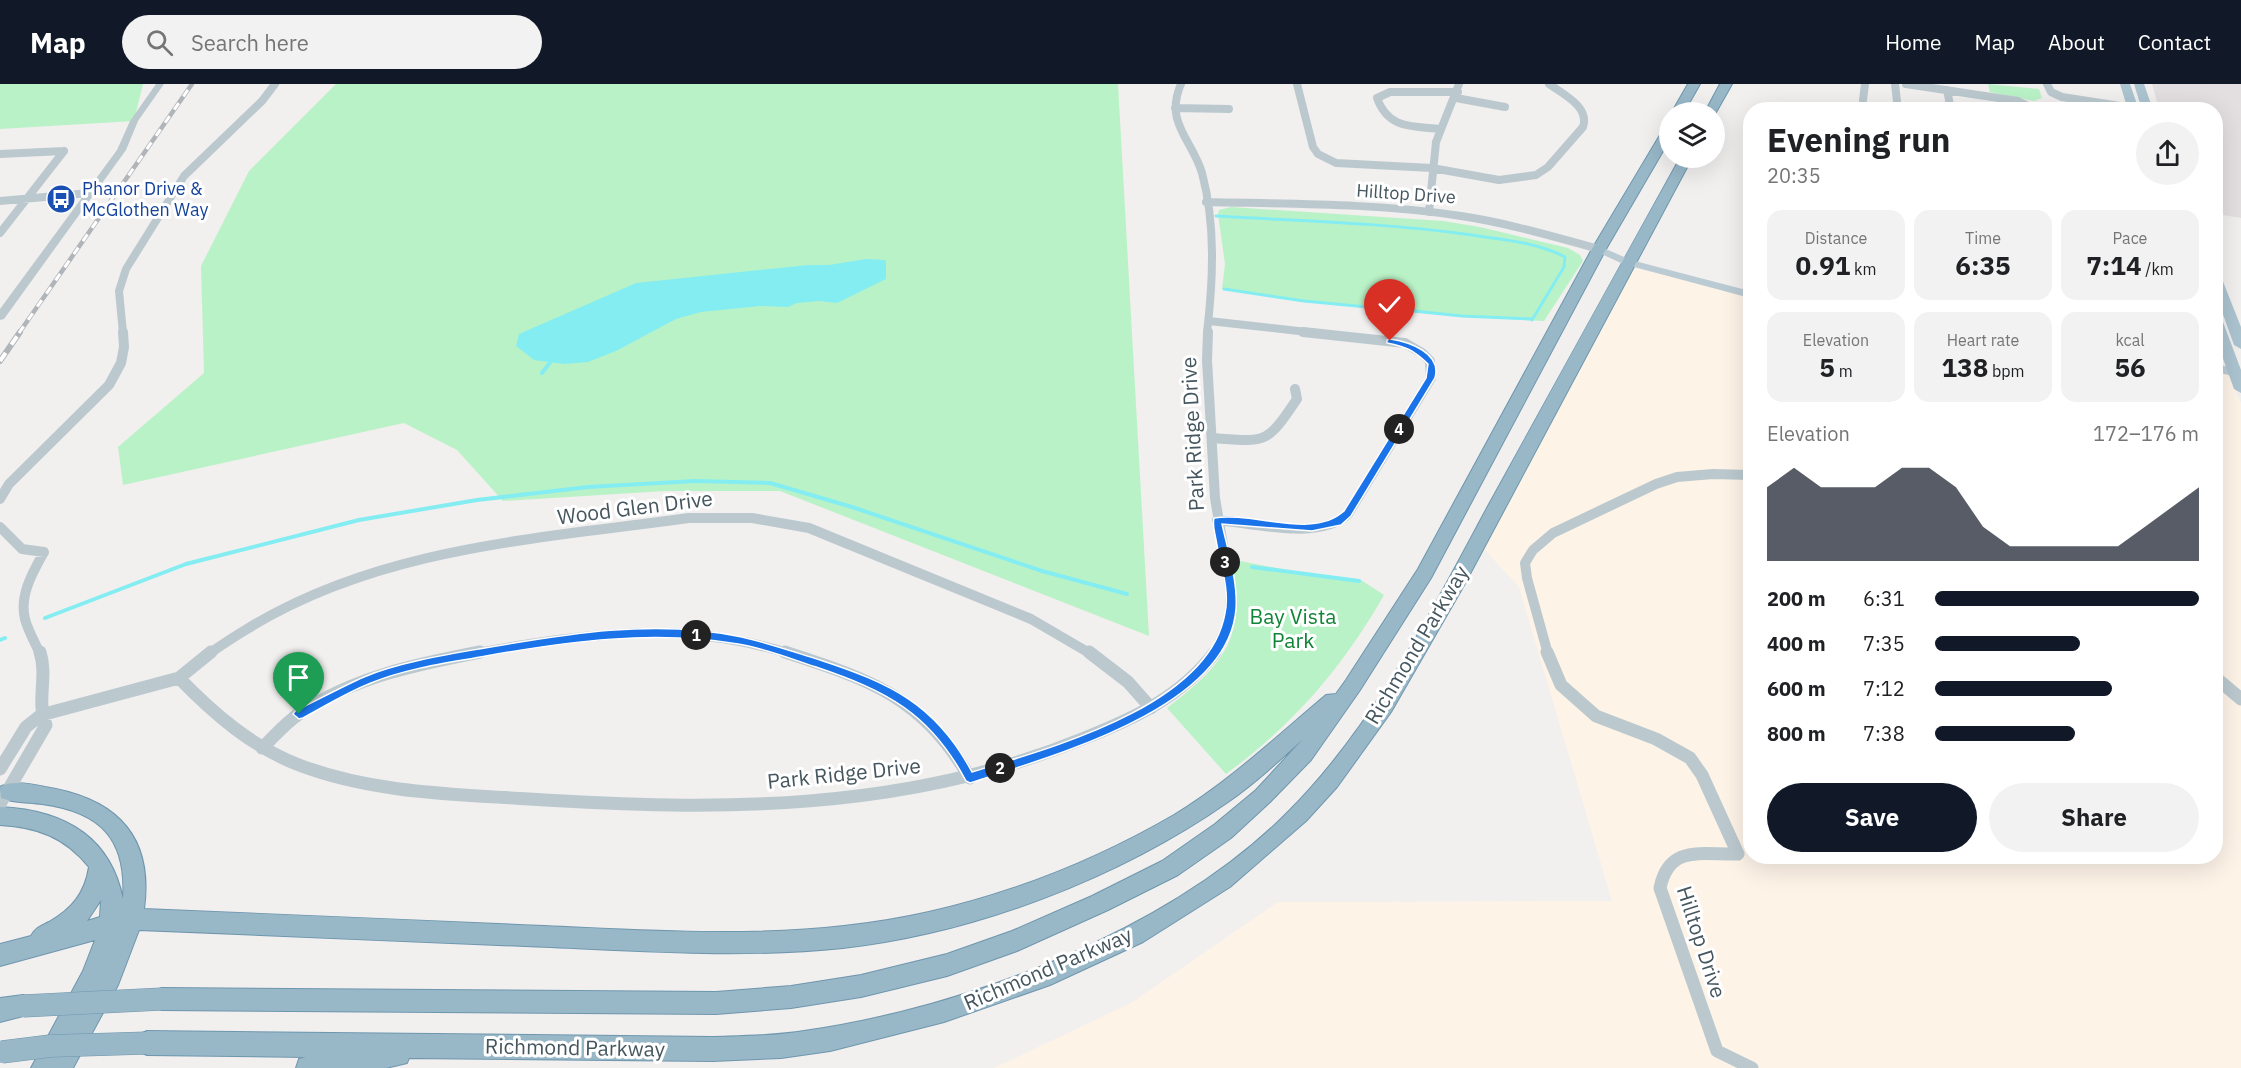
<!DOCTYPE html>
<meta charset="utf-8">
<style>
:root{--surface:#fff;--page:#f2f2f2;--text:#202124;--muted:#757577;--accent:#111827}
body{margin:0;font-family:"IBM Plex Sans",sans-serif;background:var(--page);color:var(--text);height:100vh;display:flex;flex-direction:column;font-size:22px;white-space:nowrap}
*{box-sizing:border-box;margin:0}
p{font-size:20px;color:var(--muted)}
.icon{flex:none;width:33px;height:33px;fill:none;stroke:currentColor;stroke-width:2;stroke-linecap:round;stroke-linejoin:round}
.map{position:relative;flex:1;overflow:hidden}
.drawer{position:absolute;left:1743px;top:18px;width:480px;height:762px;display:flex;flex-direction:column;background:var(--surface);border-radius:24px;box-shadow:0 6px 24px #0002}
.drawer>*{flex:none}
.fabs{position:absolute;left:1659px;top:18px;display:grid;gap:12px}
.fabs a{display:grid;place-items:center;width:66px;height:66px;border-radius:50%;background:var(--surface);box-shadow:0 6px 24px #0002;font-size:30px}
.pin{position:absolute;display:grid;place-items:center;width:51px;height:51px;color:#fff;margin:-62px -26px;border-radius:50% 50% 50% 0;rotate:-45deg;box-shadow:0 0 6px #0007}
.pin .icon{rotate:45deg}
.km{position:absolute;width:30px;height:30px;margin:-15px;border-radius:50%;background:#222;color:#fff;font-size:16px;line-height:30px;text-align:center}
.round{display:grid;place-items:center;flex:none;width:63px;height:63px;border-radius:32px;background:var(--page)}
.headline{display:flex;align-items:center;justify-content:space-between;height:102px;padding:0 24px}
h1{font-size:33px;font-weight:700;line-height:45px}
.stats{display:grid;grid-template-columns:repeat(3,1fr);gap:9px;height:102px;padding:6px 24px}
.stats div{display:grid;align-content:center;border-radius:15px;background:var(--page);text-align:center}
.stats b{font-size:26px;font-weight:700}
.stats small{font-size:16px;font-weight:400}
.stats p{font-size:16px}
.chart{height:168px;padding:12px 24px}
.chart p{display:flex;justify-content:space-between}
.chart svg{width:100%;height:108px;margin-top:6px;fill:var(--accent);opacity:.7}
.action{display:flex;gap:12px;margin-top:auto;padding:12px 24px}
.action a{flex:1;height:69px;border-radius:36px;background:var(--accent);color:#fff;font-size:24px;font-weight:700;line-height:69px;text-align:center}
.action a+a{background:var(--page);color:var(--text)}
ul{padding:0 24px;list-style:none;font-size:20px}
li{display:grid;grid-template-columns:96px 72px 1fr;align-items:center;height:45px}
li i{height:15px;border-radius:8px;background:var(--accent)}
header{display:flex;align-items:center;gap:36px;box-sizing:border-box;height:84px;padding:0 30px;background:var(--accent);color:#fff}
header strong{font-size:28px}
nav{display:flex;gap:33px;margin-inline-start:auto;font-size:21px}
.search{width:420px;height:54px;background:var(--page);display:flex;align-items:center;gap:15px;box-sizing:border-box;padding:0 21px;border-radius:33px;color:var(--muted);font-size:22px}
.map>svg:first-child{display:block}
</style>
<header>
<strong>Map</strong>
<div class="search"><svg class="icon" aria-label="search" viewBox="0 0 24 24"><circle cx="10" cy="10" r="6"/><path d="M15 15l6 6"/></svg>Search here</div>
<nav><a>Home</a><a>Map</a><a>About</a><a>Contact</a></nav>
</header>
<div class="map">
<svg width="2241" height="984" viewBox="0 0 2241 984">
<rect width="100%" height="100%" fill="#f2efef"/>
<path fill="#fdf3e7" d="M1634 184 1750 211V772H2216V287L2229 290 2241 319V984H994L1131 919 1278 818 1612 817 1519 503 1482 463Z"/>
<path fill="#e3dfe1" d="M2152 0H2241V134L2216 130V26L2159 25Z"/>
<path fill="#baf2c7" d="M0 0H143L134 37 0 45Z
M336 0H1118L1149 552 780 407H665L503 417 457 366 404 339 123 401 118 363 204 289 201 182 249 87Z
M1988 0 2039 5 2042 14 2034 17 1990 8Z
M1231 123 1443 137 1480 143 1568 164 1580 171 1583 177 1544 237C1436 232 1329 221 1222 205L1225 180 1218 130 1219 126Z
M1230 475 1292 487 1361 496 1384 511C1343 583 1294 640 1226 690L1167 624C1225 580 1249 551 1230 475Z"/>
<path fill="#84edf2" d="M866 175 886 176V195L837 219 819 217 797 219 788 223 760 222 701 228 676 235 616 267 588 278 564 280 534 276 516 262 519 250 636 199 808 181H829Z"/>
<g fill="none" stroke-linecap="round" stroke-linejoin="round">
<path stroke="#84edf2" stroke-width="3" d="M1216 132C1301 137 1387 139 1472 151 1503 156 1537 158 1565 173L1564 183 1532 236
M1224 205 1304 217 1378 224
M1384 224 1462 232 1532 235"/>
<path stroke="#84edf2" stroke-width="4" d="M542 289 552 276
M1252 483 1359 497
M45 534 186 480 359 436 477 416 588 403 695 397 770 399 852 423 1042 487 1127 510
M0 556 5 554"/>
<g stroke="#6e96ad" stroke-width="2">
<path id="trunk" d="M1688 0H1700L1684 28H1672Z
M1720 0H1732L1715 30 1714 28H1705Z
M1666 41H1670V55L1606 165 1431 494 1360 606 1311 676 1270 718 1231 754 1178 791 1108 826 1017 867 947 892 861 913 791 924 716 930 162 926 154 923 150 915 154 907 162 904 716 908 791 902 861 891 947 870 1012 847 1092 812 1162 777 1215 740 1256 706 1303 655C1279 677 1255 699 1228 718 1119 794 976 849 843 864 737 875 630 866 525 862 396 857 268 851 139 846L118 901 73 984H31L83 887 95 856 0 882V860L31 852C35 844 41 842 49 838 72 825 85 809 89 783 65 753 37 743 0 741V723C62 726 110 751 123 815 127 755 101 728 42 720 28 718 14 719 1 714L0 703C11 696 32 700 45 703 115 714 154 751 144 825 269 830 394 835 519 841 627 845 736 854 844 842 959 830 1074 789 1174 731 1230 697 1276 653 1326 611L1336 610 1346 596 1418 485 1592 165ZM101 816 100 833 87 837Z
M1680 74H1692L1463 503 1391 628 1337 703 1306 737 1230 803 1143 858 1050 901 944 938 830 967 781 974 713 977 409 974 407 979 386 984H296L299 975 306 973 147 971 138 967 135 959 138 951 147 947 713 953C743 952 774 952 804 947 967 924 1171 846 1288 728 1374 642 1430 530 1487 424 1551 307 1615 190 1680 74Z
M23 911 31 914 35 922 31 930 0 938V914Z"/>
</g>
<path stroke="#bbc9cf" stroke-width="8" d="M1181 0C1164 39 1192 55 1202 89 1216 141 1213 197 1207 249
M1297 0 1313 63 1318 70 1336 79 1432 84 1499 96 1536 91 1548 83 1583 43C1590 23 1563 10 1549 0
M1895 0 1898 26
M1906 0 2018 17 2036 26
M2047 0 2051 8 2062 13 2133 24
M1947 6 1951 26
M1456 14 1505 23
M1863 16 1865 0
M1175 24 1229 25
M1440 45C1412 42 1388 45 1377 14L1390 8H1458
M0 70 64 67
M0 117 89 109
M1206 118C1291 120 1377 119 1461 132 1508 139 1554 153 1599 165
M1429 128 1436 58 1459 0
M0 149 64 67
M1209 237 1316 249
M123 249 119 207 126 185 184 92 262 17 275 0"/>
<path stroke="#bbc9cf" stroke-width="10" d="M1208 248 1207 276 1215 414 1231 509 1229 537 1214 570
M1212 354C1267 358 1266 361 1297 315L1295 305
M0 415 9 400 109 301 121 279 124 263 123 248
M1217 436C1253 439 1320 457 1348 430L1431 294 1430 277 1422 269 1405 259 1303 248
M0 443 22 465 44 468C33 488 19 511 25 535 28 547 35 558 40 570
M209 570C221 561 234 553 247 545 380 463 538 455 689 434H752L809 444 1031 535 1091 570
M472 570C580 550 683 535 790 570
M1548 570 1527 494 1525 479 1533 466 1553 449 1656 400 1677 393 1713 390 1750 391"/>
<path stroke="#bbc9cf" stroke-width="13" d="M785 568C871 596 921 612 970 694
M1089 568 1128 598 1151 624
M1547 568 1561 601 1596 632 1656 655 1690 674 1702 691 1738 770C1702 771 1669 760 1660 804L1717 967 1752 984
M179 594C214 630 252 663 299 681 372 709 453 710 529 715 719 727 904 728 1082 655 1133 635 1181 613 1215 568
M2216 594 2241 615
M262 664C274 653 285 639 299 630 353 593 418 580 480 568
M0 685 26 643 41 631 179 594 211 568
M0 720 46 641C36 617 48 593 40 568"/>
<path fill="#bbc9cf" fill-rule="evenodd" d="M156 0H164L138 37 126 66 4 235 0 236V225L117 66 130 37Z"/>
<path fill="#bbcbd4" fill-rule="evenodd" d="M1599 162 1631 176 1750 207V214L1623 180 1595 167V163Z
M2216 280 2241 286V294L2216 288Z"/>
<path fill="#acc4d0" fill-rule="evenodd" d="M2120 0H2130L2139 26H2128Z
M2134 0H2144L2153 26H2142Z
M2216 191 2222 195 2241 243V265L2234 261 2216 211Z
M2216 234 2223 238 2241 286V309L2234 305 2216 255Z"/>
<use href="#trunk" fill="#98b8c8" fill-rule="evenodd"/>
<g stroke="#b0b5ba" stroke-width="4.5">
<path id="rail-far1" d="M19 249 192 0"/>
</g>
<g stroke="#b0b5ba" stroke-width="6">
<path id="rail" d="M0 277 20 248"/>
</g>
<use href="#rail-far1" stroke="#fff" stroke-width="3" stroke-dasharray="8" stroke-linecap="butt"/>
<use href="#rail" stroke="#fff" stroke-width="4" stroke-dasharray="10" stroke-linecap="butt"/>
<g stroke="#6e96ad" stroke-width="23" stroke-linecap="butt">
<path id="trunk-bridge" d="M23 922 162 915
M2 968 50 962 147 959"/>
</g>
<use href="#trunk-bridge" stroke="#98b8c8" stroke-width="22"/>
</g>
<path fill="#1a73e8" stroke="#fff" stroke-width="1.5" d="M1390 255C1410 258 1442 269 1435 294L1351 432 1341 441 1312 447 1222 440C1228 467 1238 498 1236 525 1228 626 1048 673 970 699L966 697C930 629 887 607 816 583 791 575 764 564 738 560 654 546 569 557 486 572 448 579 407 584 371 599 348 608 325 622 303 634L299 635 293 630 295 627C318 616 341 603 364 593 397 579 444 571 479 565 564 550 656 534 742 553 768 559 794 568 820 576 890 599 936 620 972 688 1050 664 1209 622 1225 529 1230 506 1220 479 1216 456 1215 449 1212 441 1214 434 1253 427 1312 456 1344 427L1426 294 1428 280C1413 266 1407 263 1387 259V256Z"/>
<defs>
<g id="bus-disc" transform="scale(1.5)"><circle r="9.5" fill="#1a4fb4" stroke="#fff"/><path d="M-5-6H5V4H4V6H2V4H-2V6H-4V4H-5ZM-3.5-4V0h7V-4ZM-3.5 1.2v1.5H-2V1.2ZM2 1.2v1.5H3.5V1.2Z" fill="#fff"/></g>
</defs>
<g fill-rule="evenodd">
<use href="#bus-disc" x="61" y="115"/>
</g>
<g text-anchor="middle" stroke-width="6" stroke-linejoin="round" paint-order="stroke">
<g font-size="18" fill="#164399" stroke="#fff" text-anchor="start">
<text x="82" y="111">Phanor Drive &amp;<tspan x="82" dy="21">McGlothen Way</tspan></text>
</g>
<g font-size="18" fill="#45565e" stroke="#fff">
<text transform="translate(1406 110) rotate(4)" y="6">Hilltop Drive</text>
</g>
<g font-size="21" fill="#45565e" stroke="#fff">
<text transform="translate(1193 350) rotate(-93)" y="7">Park Ridge Drive</text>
<text transform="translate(635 424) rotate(-7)" y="7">Wood Glen Drive</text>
<text transform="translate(1417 561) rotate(-59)" y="7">Richmond Parkway</text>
<text transform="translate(844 690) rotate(-6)" y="7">Park Ridge Drive</text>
<text transform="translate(1701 858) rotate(72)" y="7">Hilltop Drive</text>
<text transform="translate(1048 885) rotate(-23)" y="7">Richmond Parkway</text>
<text transform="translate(575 964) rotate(1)" y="7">Richmond Parkway</text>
</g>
<g font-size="21" fill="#108538" stroke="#fff">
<text x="1293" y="540">Bay Vista<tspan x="1293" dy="24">Park</tspan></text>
</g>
</g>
</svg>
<div class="fabs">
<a><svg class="icon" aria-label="layers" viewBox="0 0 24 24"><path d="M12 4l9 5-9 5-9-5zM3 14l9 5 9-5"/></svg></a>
</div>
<div class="pin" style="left:299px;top:630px;background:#1e9e55"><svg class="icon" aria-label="arrive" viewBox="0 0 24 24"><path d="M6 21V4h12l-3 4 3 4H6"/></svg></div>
<div class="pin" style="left:1390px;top:257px;background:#d93025"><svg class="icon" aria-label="check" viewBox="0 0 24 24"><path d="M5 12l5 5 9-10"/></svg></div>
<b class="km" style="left:696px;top:551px">1</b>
<b class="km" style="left:1000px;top:684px">2</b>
<b class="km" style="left:1225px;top:478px">3</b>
<b class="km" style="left:1399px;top:345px">4</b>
<section class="drawer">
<div class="headline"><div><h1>Evening run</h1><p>20:35</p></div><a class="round"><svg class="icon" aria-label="share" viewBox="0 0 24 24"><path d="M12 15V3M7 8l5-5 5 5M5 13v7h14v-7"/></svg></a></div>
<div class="stats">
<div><p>Distance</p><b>0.91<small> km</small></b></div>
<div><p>Time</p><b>6:35</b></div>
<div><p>Pace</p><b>7:14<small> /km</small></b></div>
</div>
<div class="stats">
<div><p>Elevation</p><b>5<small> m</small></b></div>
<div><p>Heart rate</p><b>138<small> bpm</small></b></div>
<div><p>kcal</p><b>56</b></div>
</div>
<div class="chart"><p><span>Elevation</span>172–176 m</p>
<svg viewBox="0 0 160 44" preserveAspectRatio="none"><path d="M0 44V14L10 6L20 14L30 14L40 14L50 6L60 6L70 14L80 30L90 38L100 38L110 38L120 38L130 38L140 30L150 22L160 14V44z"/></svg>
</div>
<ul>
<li><b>200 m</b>6:31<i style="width:100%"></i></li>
<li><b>400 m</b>7:35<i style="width:55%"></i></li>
<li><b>600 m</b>7:12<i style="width:67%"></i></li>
<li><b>800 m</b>7:38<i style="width:53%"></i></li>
</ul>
<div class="action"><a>Save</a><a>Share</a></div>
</section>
</div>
